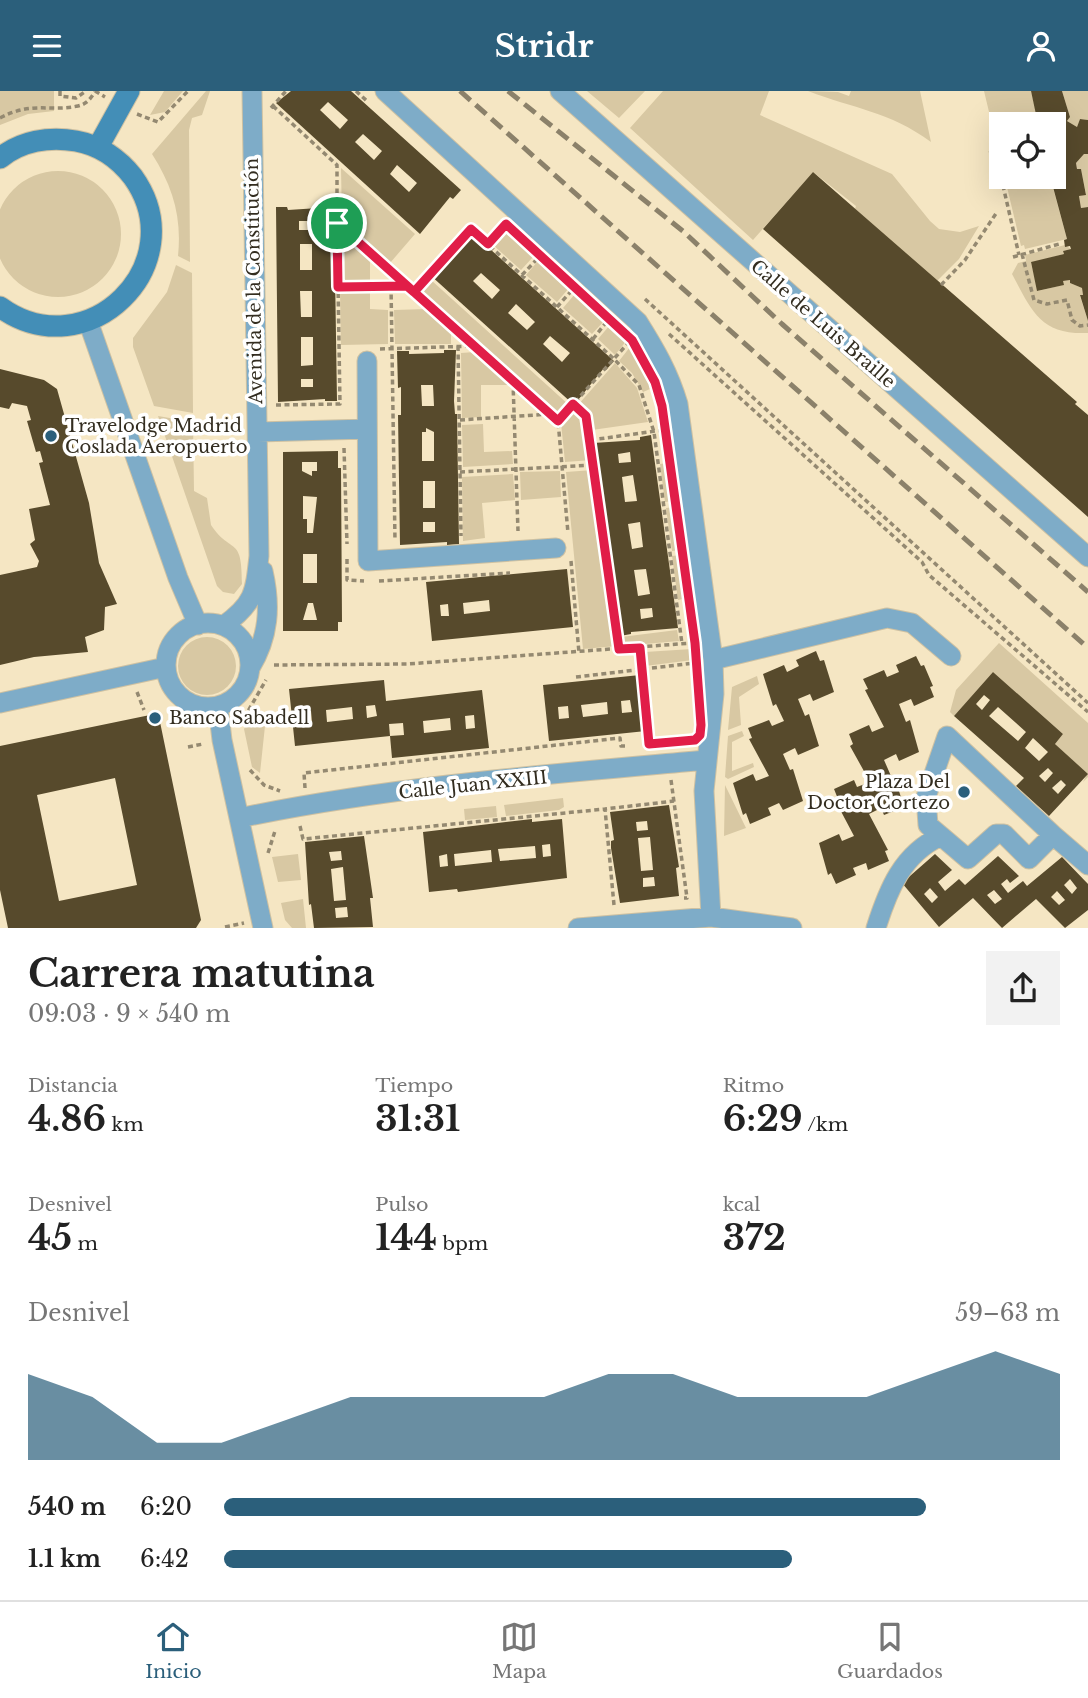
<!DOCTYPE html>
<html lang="es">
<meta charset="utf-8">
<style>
:root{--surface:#fff;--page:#f2f2f2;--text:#222;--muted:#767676;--line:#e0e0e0;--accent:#2b5f7b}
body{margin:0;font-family:"Libre Baskerville",serif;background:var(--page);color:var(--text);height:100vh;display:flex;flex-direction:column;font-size:26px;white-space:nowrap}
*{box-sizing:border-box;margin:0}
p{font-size:23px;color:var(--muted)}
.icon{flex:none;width:38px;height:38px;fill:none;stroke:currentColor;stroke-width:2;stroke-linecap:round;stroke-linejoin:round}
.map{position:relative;height:837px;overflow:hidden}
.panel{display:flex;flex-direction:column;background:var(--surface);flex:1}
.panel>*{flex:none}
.controls{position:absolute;left:989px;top:21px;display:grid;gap:14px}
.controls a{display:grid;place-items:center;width:77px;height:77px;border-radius:0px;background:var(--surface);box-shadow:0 7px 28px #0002;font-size:35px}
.pin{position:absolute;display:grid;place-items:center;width:60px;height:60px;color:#fff;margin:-30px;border:4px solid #fff;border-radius:50%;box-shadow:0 2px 7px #0007}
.round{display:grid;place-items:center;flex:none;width:74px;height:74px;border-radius:0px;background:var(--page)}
.overview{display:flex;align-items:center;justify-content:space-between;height:119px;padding:0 28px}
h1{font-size:38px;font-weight:700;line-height:52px}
.stats{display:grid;grid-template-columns:repeat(3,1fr);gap:10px;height:119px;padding:7px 28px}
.stats div{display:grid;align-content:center}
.stats b{font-size:35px;font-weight:700}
.stats small{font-size:19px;font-weight:400}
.stats p{font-size:19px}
.chart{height:196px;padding:14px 28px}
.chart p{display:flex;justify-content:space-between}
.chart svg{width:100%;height:126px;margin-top:7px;fill:var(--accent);opacity:.7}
ul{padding:0 28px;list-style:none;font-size:23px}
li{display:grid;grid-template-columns:112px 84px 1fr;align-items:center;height:52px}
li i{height:18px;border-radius:9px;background:var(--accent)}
header{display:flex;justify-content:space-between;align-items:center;height:91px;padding:0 28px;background:var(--accent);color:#fff;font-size:32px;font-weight:700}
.dock{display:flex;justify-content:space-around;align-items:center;height:98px;border-top:2px solid var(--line);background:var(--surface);font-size:19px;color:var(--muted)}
.dock a{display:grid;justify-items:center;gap:4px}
.dock .on{color:var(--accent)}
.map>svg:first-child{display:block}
</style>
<header><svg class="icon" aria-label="menu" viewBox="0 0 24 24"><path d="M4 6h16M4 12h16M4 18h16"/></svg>Stridr<svg class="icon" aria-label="person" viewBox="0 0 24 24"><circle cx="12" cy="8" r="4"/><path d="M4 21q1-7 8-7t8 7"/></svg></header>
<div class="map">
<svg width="1088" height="837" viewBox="0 0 1088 837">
<rect width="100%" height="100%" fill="#f5e6c3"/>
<path fill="#d8c8a3" d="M0 0H54V20L28 23 0 34Z
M164 0H183L165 21 150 24Z
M206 0H210L202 24 192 27 189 39 190 171 178 165C182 126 173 96 152 63Z
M587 0H645L619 27Z
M663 0H769L760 24 892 83 930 130 939 138 960 141 979 135 959 168 937 190 855 118 856 115 813 81 753 149 630 37Z
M808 0 838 1 849 5 851 0H920L931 51C889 20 854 18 808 0Z
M984 0H1031L1038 29V33H1001V71Z
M1062 0H1088V29L1080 28 1077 36 1067 30 1070 26Z
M1084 63H1088V116L1081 117 1079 105 1086 103 1081 78H1077L1076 72Z
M341 77 415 143 390 172 342 130Z
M-5 143a63 63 0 1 1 126 0a63 63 0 1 1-126 0Z
M1046 86H1053L1056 96 1053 97 1067 148 1025 158 1024 154 1021 155 1007 96Z
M504 141 533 166 521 179 493 154Z
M353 151 370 167V193H340L338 152Z
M1065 154 1071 158 1063 160 1064 163 1031 172 1038 200 1063 194V190L1070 189V192L1082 197 1083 204 1080 205 1088 230V242C1040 244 1032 220 1012 183L1018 172 1026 170 1025 164Z
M538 170 569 197 557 211 526 184Z
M176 174 192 182 193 322 154 315 133 256V247L167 201Z
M431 189 569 314 557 326 419 202Z
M370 199V218L388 219V253L341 254 340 200Z
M575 203 605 229 592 243 563 217Z
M427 218 451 239V253H395L394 219Z
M610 234 627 249 615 264 598 248Z
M630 256 649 293 650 298 643 301 632 282 619 270Z
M475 261 511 294H481V326L462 327 461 262Z
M615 272 637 297 648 331 592 339 588 326 577 315Z
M574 318 586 331 592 369 565 371 561 332Z
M158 325 193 331 194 400 207 407 211 434C232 465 242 443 242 493L234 503 223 501 217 495Z
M483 333 484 361 512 360 513 373 463 376 462 334Z
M668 372 673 410 665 411 660 373Z
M593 379 617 555 583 558 566 381Z
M560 380 561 406 521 409 520 381Z
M513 383 515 409 482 412 485 447 463 450 462 386Z
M674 416 680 459 672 460 666 417Z
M681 464 687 507 678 509 672 465Z
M677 539 679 550 622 555 621 546Z
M178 575a29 29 0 1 1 58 0a29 29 0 1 1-58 0Z
M999 552 1088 632V686L1083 691 1087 683 1055 653 1063 643 993 581 954 625 950 621 956 599Z
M692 558 693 569 645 575V561Z
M757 585 759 593 739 606 741 634 728 639 732 596Z
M248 631H260L265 635 260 682 252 676 244 638Z
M742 640 744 645 732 651V680L753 672 754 676 728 688 725 686 728 645Z
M725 694 746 737 724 745Z
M563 707 564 716 559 719 506 725 504 714Z
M496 715 497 726 465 729 464 718Z
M298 763 301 789 278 791 272 766Z
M303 808 306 837H292L285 829 281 812Z"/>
<path fill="#574a2c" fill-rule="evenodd" d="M291 0H351L461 99 453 108 450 106 420 143 276 12ZM328 11 348 29 340 38 320 19ZM363 43 382 60 374 69 355 51ZM397 74 417 92 409 101 390 83Z
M1031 0H1062L1070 26 1067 30 1077 36 1080 28 1088 29V63H1084L1076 72 1077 78H1081L1086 104 1079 105 1081 117 1088 116V230L1080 204H1083L1082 197 1070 192V189L1063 190 1064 194 1037 200 1031 171 1064 163 1063 160 1071 158 1070 155 1065 156 1064 149 1067 148 1053 96H1056L1054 33H1038Z
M813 81 1077 311 1075 313 1088 324V426L763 138Z
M276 116H287L288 119 334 116 337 310H325V308L278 311ZM299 130H311V139H299ZM300 153H312V179H300ZM300 200H312V226H301ZM301 246H313V274L301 275ZM301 288H313V296H301Z
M469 139 614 270 606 279 604 277 574 314 429 183 437 174 440 176ZM481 182 500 199 492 208 473 190ZM516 213 535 231 527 239 508 222ZM550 245 570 262 562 271 543 253Z
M444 259H456L454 310 455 323H457L459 453 447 454V451L400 454 398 324H401V296L398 297 397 260H409V263L444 262ZM421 294H433L434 315H422ZM426 337 434 341V370H422V341H426ZM423 390H435V417H423ZM423 431H435V441H423Z
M0 278 44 289 57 298 89 412 99 472 117 513 105 516 104 539 85 546 88 561 34 566 0 574V484L37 476 39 470 30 453 35 449 29 418 50 414 39 372 43 371 40 360 36 361 27 330 31 329 27 315 12 312 9 318 0 316Z
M651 344 678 537 631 541V543L620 545 593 352 640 349V346ZM630 361 631 371 619 372 618 363ZM633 384 637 410 625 411 622 386ZM640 431 643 456 632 458 628 433ZM646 478 650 503 638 505 634 479ZM652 517 653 526 641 528 640 518Z
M338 360V377H341L342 531H338V540H283V361ZM302 371H317V380H312V385L302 380ZM303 405 317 406 313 442H307V428H303ZM303 463H317V492H303ZM308 512H313L317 529H303Z
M567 478 573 536 432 550 426 491ZM489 509 490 520 464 523 463 512ZM448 513 449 525H441L440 514Z
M816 560 820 570 824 569 834 601 813 610 810 603 798 608 805 625 809 623 819 655 798 664 795 657 783 663 790 679 793 678 803 710 783 719 779 712 768 717 771 724 750 733 746 722 743 724 733 692 753 683 756 690 769 685 749 648 752 647 748 637 769 629 772 635 784 630 776 613 773 615 763 583 784 574 787 581 799 575 796 569Z
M916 565 921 575 924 574 933 595 930 596 934 606 914 615 911 608 899 613 906 631 910 629 919 661 899 670 896 663 884 669 891 685 894 684 904 716 884 724 881 717 869 723 888 759 885 760 889 770 868 779 866 772 853 777 856 784 836 793 831 782 828 784 819 752 839 743 842 750 854 745 835 709 838 708 834 698 854 689 857 696 870 691 850 655 853 653 849 643 869 634 872 641 884 636 865 599 868 598 863 588 884 579 887 586 899 581 896 574Z
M993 581 1063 643 1055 653 1088 683 1049 725 1016 695 1024 687 954 625ZM984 604 990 609 982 619 976 613ZM998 616 1026 641 1018 650 989 625ZM1033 647 1048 661 1039 670 1025 657ZM1048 677 1053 682 1045 691 1039 685ZM1061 689 1066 694 1058 703 1052 697Z
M640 584 646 640 549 650 543 594ZM630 609 632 621 622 622 621 610ZM607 611 608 623 583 626 581 614ZM568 615 569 627 559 628 558 616Z
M384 589 386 610 482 599 489 657 392 667 390 645 404 644 403 632 389 633 390 645 295 655 289 598ZM375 614 377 625 367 627 366 615ZM352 616 353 628 327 631 326 619ZM311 620 312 632 304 633 302 621ZM474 624 475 637 466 638 465 625ZM450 627 451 639 424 642 423 630Z
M150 624 160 631 201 829 196 837H8L0 799V655ZM115 687 137 794 59 810 37 704Z
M669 714 679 776 676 777 679 805 620 812 611 757V750L614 749 610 721ZM647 730 648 739 637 740 636 731ZM650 746 653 779 641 780 638 747ZM654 786 655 795 643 796V787Z
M532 728V731L562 728 567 787 458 801 457 798 429 801 423 741ZM550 753 551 765 543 766 542 754ZM535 755 536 767 500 770 498 758ZM491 759 492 771 455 775 454 763ZM447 763 448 775 440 776 439 765Z
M364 745 373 807H370L373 836 314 837 311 813 309 814 305 751ZM341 760 342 769 331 770 329 761ZM343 776 346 809 334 810 331 778ZM347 816 348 826 336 827 335 817Z
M935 763 952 779 938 791 945 800 959 788 965 794 998 765 1019 785 1010 792 1007 788 1001 793 1008 802 1023 790 1027 795 1062 766 1088 793V819L1065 837 1036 808 1002 837 973 807 939 836 902 792ZM1070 788 1077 797 1072 803 1064 794ZM930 797 938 806 932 812 924 803ZM994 799 1002 808 995 813 987 804ZM1057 800 1065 809 1059 814 1051 806Z"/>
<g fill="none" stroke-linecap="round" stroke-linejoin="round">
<g stroke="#cec1a2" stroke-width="21">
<path id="street" d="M385 0 638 231C655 258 669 282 678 313L713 569 714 603 704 700 711 826
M560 0 1088 466
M88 230 178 487 198 534
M367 270 368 470 556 457
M258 341 367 338
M166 574a42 42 0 1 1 84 0a42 42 0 1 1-84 0Z
M223 535C254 513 255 502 259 465L252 0
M713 569 887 527 912 532 951 565
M250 577C269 546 271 515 263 480
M0 612 166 576
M218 615 222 649 263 837
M239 727C393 695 552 683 707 669
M941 745 928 734 926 706 947 645 1053 744
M578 837 711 826 792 837
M876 837C888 799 902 763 941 745L968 768 996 743H1004L1029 768 1053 744 1088 774"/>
</g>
<g stroke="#cec1a2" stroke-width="23">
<path id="secondary" d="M98 56 129 0
M0 67C21 50 49 45 76 50 99 54 119 68 133 86 195 173 87 279 0 216"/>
</g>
<path stroke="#948971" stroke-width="3.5" stroke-dasharray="5 3.5" stroke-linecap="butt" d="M60 0V5L76 7 86 0
M95 0 105 6
M356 0 367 10
M273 15 337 74V132
M271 17 286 0
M137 23 158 31 188 0
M0 27C32 10 49 21 78 15 87 13 90 8 95 1
M989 62 995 61 1001 85
M1001 86 1019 164
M1003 93 1032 86
M488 153 505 134
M1022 163 1034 209 1047 213 1067 209 1072 229 1080 235 1088 234
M1013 166 1059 153
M522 184 540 165
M941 194 965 169 997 121
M391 195 395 450
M339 196 405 195
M414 201 471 138 614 268 639 294 654 341 682 553
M645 208 1088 612
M557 216 574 197
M669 243 922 471 929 484 1088 621
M593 248 608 229
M458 255 461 445
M380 258 474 255
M513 291 518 440
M573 313 588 331 619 558
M276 314 340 313 337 132 558 330 568 442
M460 329 550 323
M558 330 629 251
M591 349 663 339
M344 357 347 453
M460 381 595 374
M347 468V489L364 490
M571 470 579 562
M379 490 510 482
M640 558 649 653
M274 574 407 573 693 552
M576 586 695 572
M137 601 144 619
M240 634 266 589
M188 656 203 653
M250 679 264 694 280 700
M671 689 687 807H684
M305 697 304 682 620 647 621 655H626
M300 735 303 748 605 718
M268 762 275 740
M614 814 605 718 674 710
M225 836 244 832"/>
<use href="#street" stroke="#7eacc8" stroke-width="19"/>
<use href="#secondary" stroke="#438eb7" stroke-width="21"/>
<path stroke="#8b816a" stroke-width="5" stroke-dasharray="14 7" stroke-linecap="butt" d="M460 0 1088 557
M508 0 684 141 782 233 1088 501"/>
</g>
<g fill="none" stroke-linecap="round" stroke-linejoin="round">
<g stroke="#fff" stroke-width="14">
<path id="route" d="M337 132 558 330 573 313 586 325 619 558 640 557 649 653 695 649 700 644 701 634 695 552 662 315 655 291 632 249 506 133 488 153 471 138 414 201 407 195 338 196 337 132"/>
</g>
<use href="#route" stroke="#e11d48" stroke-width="9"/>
</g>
<g fill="#2b5f7b" stroke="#fff" stroke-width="2.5">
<circle cx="51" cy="345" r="7"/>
<circle cx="155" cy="627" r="7"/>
<circle cx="964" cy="701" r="7"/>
</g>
<g text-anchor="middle" stroke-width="7" stroke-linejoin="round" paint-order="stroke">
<g font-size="18" fill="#332d20" stroke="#fff">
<text transform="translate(254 190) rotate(-91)" y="6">Avenida de la Constitución</text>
<text transform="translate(823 233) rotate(41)" y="6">Calle de Luis Braille</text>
<text transform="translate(473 694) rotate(-6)" y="6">Calle Juan XXIII</text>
</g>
<g font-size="18" fill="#332d20" stroke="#fff" text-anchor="start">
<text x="65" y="341">Travelodge Madrid<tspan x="65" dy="21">Coslada Aeropuerto</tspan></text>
<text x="169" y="633">Banco Sabadell</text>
<text x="950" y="697" text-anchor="end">Plaza Del<tspan x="950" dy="21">Doctor Cortezo</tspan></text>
</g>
</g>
</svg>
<div class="controls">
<a><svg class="icon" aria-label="locate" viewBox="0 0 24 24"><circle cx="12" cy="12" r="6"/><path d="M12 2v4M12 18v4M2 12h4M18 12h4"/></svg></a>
</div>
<div class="pin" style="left:337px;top:132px;background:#1e9e55"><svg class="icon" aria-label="arrive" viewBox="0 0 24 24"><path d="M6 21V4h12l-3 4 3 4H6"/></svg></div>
</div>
<section class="panel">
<div class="overview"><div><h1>Carrera matutina</h1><p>09:03 · 9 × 540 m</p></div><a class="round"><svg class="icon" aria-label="share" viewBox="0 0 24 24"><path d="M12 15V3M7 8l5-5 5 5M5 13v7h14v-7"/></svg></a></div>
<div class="stats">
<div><p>Distancia</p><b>4.86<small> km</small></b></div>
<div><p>Tiempo</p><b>31:31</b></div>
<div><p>Ritmo</p><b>6:29<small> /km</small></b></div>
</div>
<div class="stats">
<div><p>Desnivel</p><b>45<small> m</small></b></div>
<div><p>Pulso</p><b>144<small> bpm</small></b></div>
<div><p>kcal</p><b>372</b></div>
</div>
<div class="chart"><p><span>Desnivel</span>59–63 m</p>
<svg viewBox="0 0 160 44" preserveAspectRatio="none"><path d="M0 44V14L10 22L20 38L30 38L40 30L50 22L60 22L70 22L80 22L90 14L100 14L110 22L120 22L130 22L140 14L150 6L160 14V44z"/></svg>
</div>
<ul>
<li><b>540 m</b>6:20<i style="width:84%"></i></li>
<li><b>1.1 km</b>6:42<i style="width:68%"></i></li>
</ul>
</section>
<nav class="dock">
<a class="on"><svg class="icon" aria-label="home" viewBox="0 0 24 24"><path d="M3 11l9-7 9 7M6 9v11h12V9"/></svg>Inicio</a>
<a><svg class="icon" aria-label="map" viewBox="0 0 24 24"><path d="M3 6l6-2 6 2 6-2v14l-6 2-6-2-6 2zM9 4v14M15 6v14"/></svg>Mapa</a>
<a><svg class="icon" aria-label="saved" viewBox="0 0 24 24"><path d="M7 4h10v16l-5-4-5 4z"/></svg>Guardados</a>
</nav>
